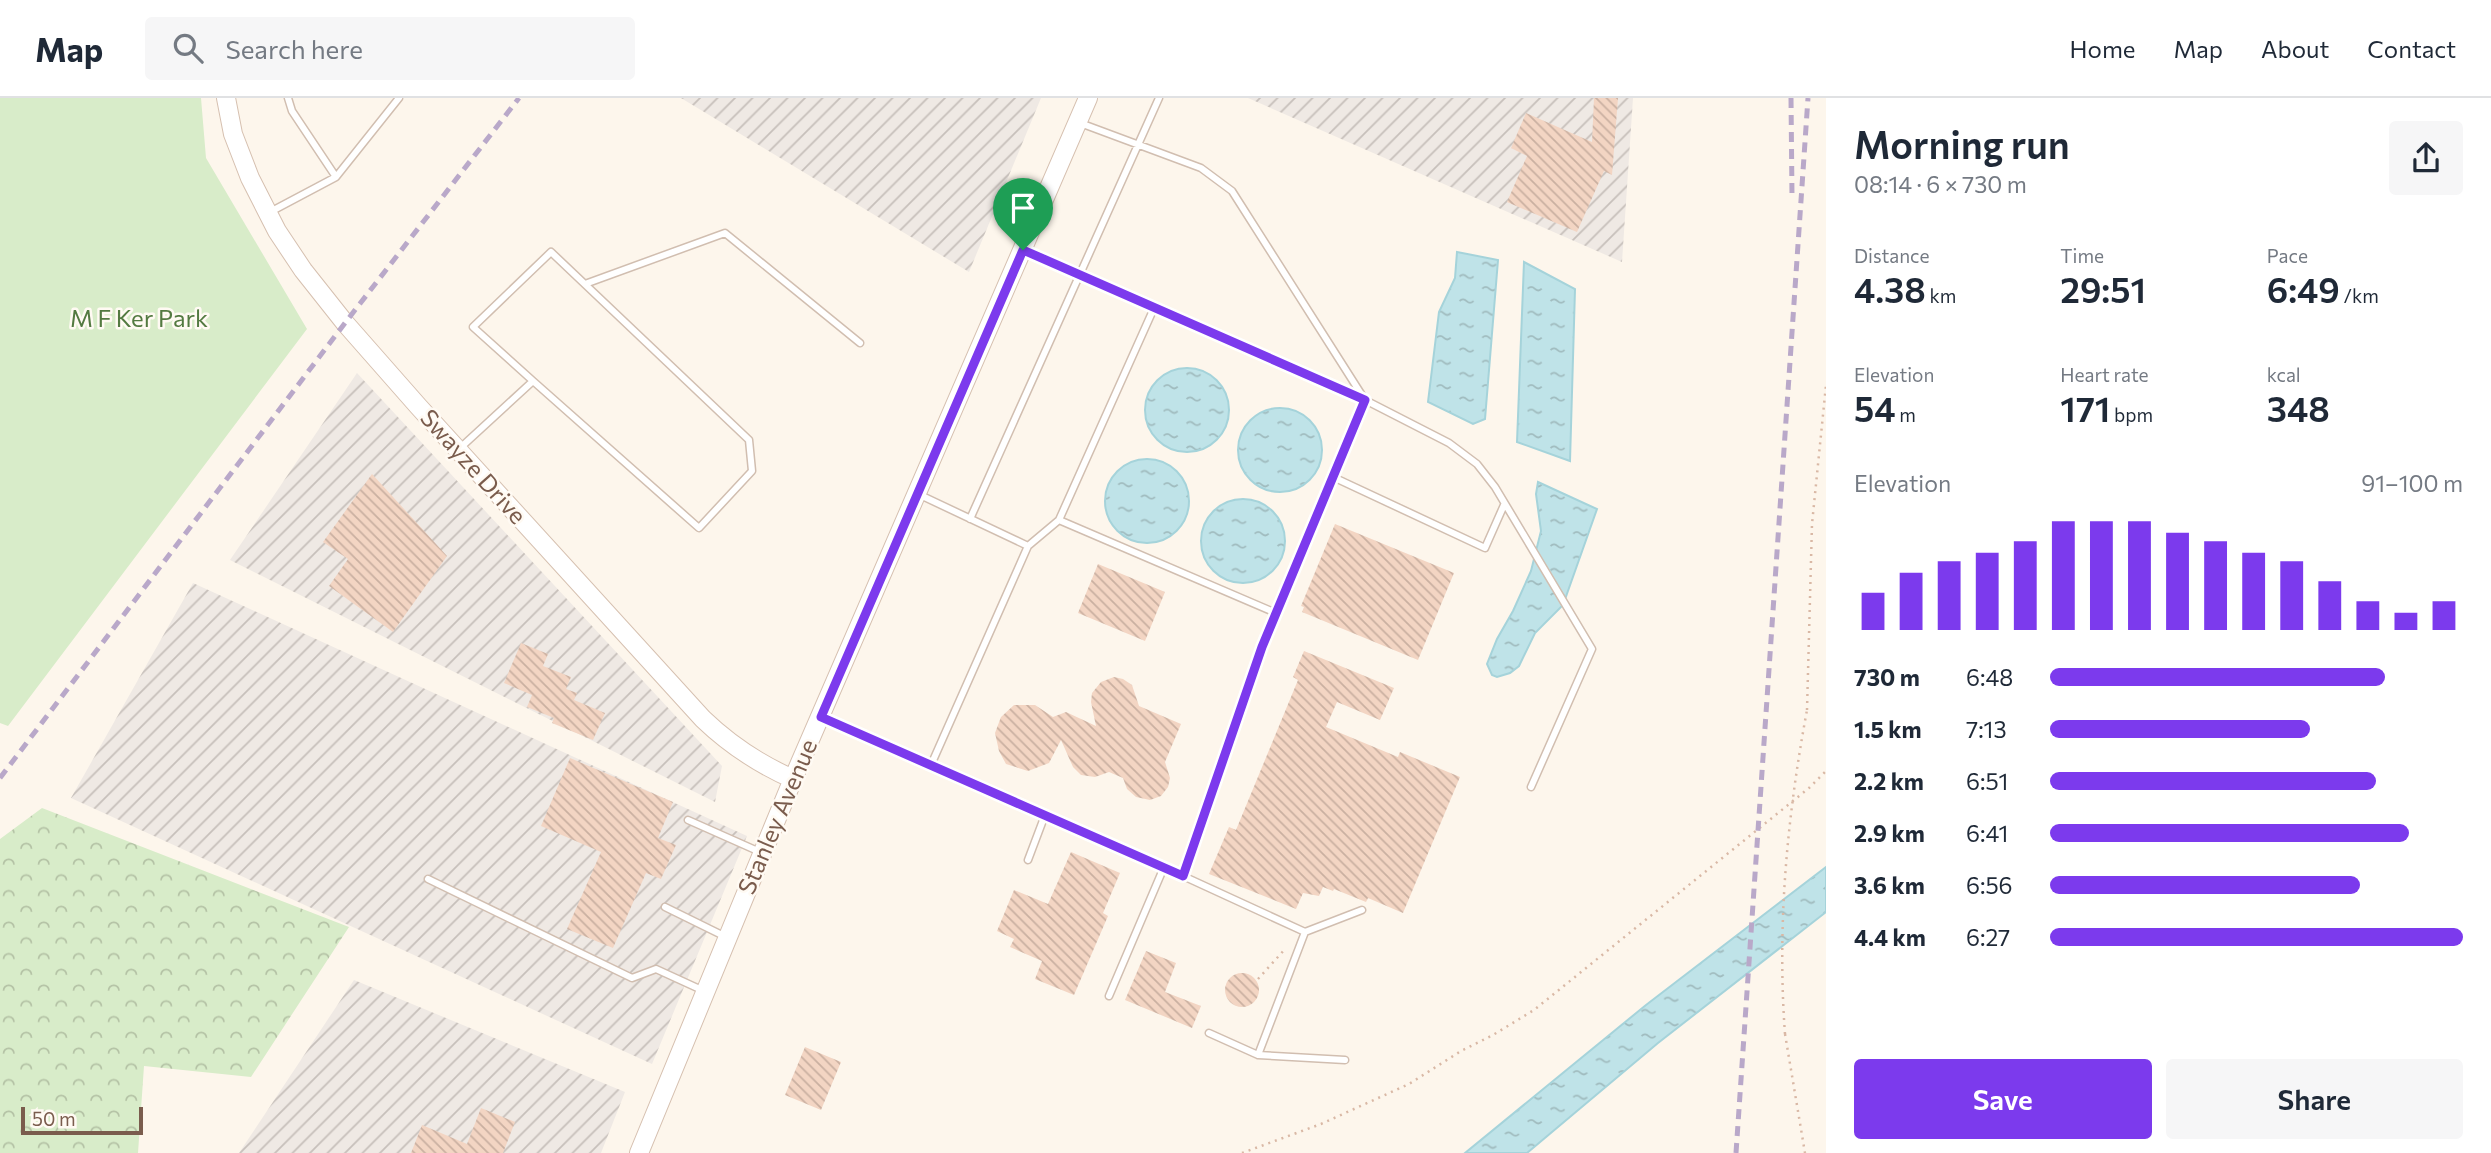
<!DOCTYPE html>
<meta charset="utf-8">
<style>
:root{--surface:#fff;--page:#f6f6f7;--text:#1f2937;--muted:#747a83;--line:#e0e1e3;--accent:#7c3aed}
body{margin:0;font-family:Commissioner,sans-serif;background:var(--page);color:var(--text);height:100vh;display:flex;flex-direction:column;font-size:26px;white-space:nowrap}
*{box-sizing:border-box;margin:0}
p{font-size:23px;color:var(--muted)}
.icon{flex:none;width:38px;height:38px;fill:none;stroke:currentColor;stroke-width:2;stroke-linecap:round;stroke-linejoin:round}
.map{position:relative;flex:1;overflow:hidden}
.side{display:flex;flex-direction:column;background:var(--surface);width:665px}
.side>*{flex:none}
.scale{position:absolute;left:21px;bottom:18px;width:122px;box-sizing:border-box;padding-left:7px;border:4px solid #7a5c4d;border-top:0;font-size:19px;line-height:24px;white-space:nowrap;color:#7a5c4d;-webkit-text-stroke:5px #fffaf3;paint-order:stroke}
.pin{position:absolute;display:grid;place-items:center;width:60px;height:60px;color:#fff;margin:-72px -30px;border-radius:50% 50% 50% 0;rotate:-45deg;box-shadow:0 0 7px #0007}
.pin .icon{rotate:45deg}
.round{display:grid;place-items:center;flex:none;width:74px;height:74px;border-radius:7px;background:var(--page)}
.overview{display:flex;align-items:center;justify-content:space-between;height:119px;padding:0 28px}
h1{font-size:38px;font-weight:600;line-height:52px}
.metrics{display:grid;grid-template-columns:repeat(3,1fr);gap:10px;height:119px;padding:7px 28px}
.metrics div{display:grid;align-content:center}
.metrics b{font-size:35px;font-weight:600}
.metrics small{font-size:19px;font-weight:400}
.metrics p{font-size:19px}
.chart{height:196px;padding:14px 28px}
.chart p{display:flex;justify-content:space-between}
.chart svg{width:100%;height:126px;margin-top:7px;stroke:var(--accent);stroke-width:6}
.button{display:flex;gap:14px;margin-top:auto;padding:14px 28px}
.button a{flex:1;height:80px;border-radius:7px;background:var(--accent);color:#fff;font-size:28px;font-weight:600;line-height:80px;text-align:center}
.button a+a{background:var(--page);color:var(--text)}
ul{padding:0 28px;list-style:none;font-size:23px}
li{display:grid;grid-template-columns:112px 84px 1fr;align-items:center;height:52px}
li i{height:18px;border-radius:9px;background:var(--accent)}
header{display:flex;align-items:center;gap:42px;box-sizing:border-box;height:98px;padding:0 35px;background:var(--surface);border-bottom:2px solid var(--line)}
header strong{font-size:33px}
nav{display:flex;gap:38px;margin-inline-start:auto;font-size:24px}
.search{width:490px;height:63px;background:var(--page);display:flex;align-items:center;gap:18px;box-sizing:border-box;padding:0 24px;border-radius:7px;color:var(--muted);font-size:26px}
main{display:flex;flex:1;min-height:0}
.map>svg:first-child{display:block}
</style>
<header>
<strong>Map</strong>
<div class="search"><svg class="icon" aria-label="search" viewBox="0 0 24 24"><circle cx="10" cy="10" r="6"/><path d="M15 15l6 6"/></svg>Search here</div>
<nav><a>Home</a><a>Map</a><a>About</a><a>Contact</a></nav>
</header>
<main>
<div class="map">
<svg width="1826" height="1055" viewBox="0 0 1826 1055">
<defs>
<pattern id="industrial-furrows" width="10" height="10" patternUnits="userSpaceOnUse" patternTransform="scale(1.75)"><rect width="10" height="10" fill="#efe9e4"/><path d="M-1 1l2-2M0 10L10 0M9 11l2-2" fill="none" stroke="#c7c0bb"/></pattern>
<pattern id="forest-crowns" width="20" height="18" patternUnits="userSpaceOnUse" patternTransform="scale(1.75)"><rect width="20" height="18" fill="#d8ecc9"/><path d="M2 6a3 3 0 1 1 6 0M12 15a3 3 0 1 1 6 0" fill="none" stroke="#b4c2a5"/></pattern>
<pattern id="water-ripples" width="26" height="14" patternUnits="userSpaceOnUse" patternTransform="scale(1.75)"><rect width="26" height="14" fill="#bfe3e8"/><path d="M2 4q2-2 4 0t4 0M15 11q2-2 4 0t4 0" fill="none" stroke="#a0bbbe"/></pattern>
<pattern id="building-back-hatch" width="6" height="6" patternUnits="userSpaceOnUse" patternTransform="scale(1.75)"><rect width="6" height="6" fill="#f3d5c3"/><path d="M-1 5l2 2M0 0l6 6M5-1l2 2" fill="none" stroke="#cab0a1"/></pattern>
</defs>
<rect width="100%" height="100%" fill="#fdf6ec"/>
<path fill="url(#industrial-furrows)" d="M681 0H1041L969 174Z
M1248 0H1633L1622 164Z
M357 275 722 668 715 704 230 462Z
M193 485 747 738 652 966 71 700Z
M354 882 625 994 601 1055H239Z"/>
<path fill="url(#forest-crowns)" d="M42 710 349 829 251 979 144 968 138 1055H0V741Z"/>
<path fill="#d8ecc9" d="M0 0H201L206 60 307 231 8 628 0 625Z"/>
<path fill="url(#water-ripples)" stroke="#a5d3da" stroke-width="2" d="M1457 154 1498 162 1485 321 1473 326 1428 304 1439 214 1455 180Z
M1524 164 1575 191 1570 363 1517 344Z
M1145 312a42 42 0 1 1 84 0a42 42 0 1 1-84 0Z
M1238 352a42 42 0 1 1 84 0a42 42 0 1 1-84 0Z
M1105 403a42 42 0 1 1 84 0a42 42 0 1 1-84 0Z
M1538 384 1597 411 1563 507 1535 535 1519 568 1510 575 1497 579 1492 577 1487 566 1497 541 1513 513 1531 473 1541 433 1536 396Z
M1201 443a42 42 0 1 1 84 0a42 42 0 1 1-84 0Z
M1826 769V814L1658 945 1527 1055H1465L1646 907Z"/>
<path fill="url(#building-back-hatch)" d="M1594 0H1618L1612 77 1604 73 1577 134 1507 104 1527 58 1511 50 1526 15 1592 44Z
M372 376 447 458 393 534 329 488 348 461 323 444Z
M1335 426 1454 475 1418 562 1302 514 1304 509 1301 508Z
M1098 466 1165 494 1145 543 1078 515Z
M521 545 548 556 543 568 571 579 566 591 577 595 574 602 605 615 593 642 552 625 554 620 527 609 532 597 504 585Z
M1304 553 1394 590 1380 622 1337 604 1326 629 1398 659 1400 654 1460 679 1403 815 1368 800 1366 804 1334 791 1333 793 1323 789 1319 798 1303 795 1296 811 1209 776 1229 729 1236 732 1298 582 1293 579Z
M1114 579 1123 581 1132 587 1139 608 1181 626 1165 664 1170 680 1168 689 1161 698 1150 702 1136 699 1127 691 1123 680 1109 674 1095 679 1081 677 1073 669 1061 642 1049 665 1028 673 1006 666 999 653 995 635 1001 619 1014 607H1035L1053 619 1066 614 1096 628 1091 604 1092 595 1101 584Z
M570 660 673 704 658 740 676 747 661 781 646 775 613 850 567 831 601 754 541 728Z
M1071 754 1120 775 1103 815 1108 818 1074 897 1035 881 1042 863 1010 849 1014 841 997 833 1014 792 1048 806Z
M1146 853 1176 865 1165 894 1201 908 1192 930 1125 902Z
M1225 892a17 17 0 1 1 34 0a17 17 0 1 1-34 0Z
M805 949 841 964 821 1012 785 997Z
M481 1010 515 1024 503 1055H411L422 1027 467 1046Z"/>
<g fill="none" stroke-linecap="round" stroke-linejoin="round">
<g stroke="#d1beb0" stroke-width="9">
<path id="lane" d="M288 0 292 13 336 79 399 0
M270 114 336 79
M1025 153 1365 302 1449 345 1477 366 1495 389 1592 551 1531 689
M585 186 725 135 860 245
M459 351 533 283 699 430 752 373 749 342 551 154 473 229 533 283
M1333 379 1485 450 1504 407
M918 396 1028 448 931 667
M970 421 1159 0
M1059 422 1154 210
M1028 448 1059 422 1276 515
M822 620 1183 778 1262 549 1365 302 1232 93 1201 70 1080 25
M688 722 760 754
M1028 762 1045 717
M1183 778 1305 834 1362 812
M428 781 632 880 656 871 704 893
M665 809 726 839
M1109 898 1164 769
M1209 935 1258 957 1345 962
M1258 957 1305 834"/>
</g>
<g stroke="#d6c0b0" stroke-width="20">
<path id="secondary" d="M226 0 233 36 250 80 277 133 303 172 345 225 418 308 703 621C730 647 759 666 793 681
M639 1055 793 681 1088 0"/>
</g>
<path stroke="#d9b8a5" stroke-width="2.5" stroke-dasharray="2 5" stroke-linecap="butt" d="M1807 612 1812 426 1826 287
M1258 881 1286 850
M1785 936 1805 1055
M1242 1055 1321 1026 1409 986 1461 953 1493 937 1534 912 1809 690 1826 673"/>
<use href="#lane" stroke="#fff" stroke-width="6"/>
<use href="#secondary" stroke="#fff" stroke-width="18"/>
<path stroke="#b9a8c9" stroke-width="5" stroke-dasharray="10 7" stroke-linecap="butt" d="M1791 0 1792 98
M0 680 345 225 519 0
M1736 1055 1808 0"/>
<path stroke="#d9b8a5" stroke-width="2.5" stroke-dasharray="2 5" stroke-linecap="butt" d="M1785 936C1777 827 1787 719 1807 612"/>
</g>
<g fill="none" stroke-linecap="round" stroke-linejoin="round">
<g stroke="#fff" stroke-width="14">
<path id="route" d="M1023 152 1365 302 1262 549 1183 778 821 619Z"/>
</g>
<use href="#route" stroke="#7c3aed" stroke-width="9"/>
</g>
<g text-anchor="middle" stroke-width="5" stroke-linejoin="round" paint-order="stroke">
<g font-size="24" fill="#537a41" stroke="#fffaf3">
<text x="139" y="229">M F Ker Park</text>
</g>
<g font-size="24" fill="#7a5c4d" stroke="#fffaf3">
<text transform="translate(473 369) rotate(48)" y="8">Swayze Drive</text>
<text transform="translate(778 719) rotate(-67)" y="8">Stanley Avenue</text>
</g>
</g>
</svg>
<div class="scale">50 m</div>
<div class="pin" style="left:1023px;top:152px;background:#1e9e55"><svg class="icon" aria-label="arrive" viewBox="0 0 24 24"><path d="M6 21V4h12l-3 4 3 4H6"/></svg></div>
</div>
<section class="side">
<div class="overview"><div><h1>Morning run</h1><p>08:14 · 6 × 730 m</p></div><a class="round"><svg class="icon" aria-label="share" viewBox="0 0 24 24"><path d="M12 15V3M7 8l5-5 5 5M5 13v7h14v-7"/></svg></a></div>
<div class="metrics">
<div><p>Distance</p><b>4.38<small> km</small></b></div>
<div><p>Time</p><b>29:51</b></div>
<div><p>Pace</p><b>6:49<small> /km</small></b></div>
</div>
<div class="metrics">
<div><p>Elevation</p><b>54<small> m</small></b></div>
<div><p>Heart rate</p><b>171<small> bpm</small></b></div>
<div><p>kcal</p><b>348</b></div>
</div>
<div class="chart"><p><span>Elevation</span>91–100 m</p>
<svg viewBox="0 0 160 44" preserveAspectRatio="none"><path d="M5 44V31M15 44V24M25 44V20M35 44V17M45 44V13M55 44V6M65 44V6M75 44V6M85 44V10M95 44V13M105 44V17M115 44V20M125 44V27M135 44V34M145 44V38M155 44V34"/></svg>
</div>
<ul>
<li><b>730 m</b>6:48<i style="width:81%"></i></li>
<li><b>1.5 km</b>7:13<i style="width:63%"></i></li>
<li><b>2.2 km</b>6:51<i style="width:79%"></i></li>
<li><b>2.9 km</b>6:41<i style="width:87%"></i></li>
<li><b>3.6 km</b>6:56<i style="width:75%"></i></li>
<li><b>4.4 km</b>6:27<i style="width:100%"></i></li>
</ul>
<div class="button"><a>Save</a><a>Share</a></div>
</section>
</main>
